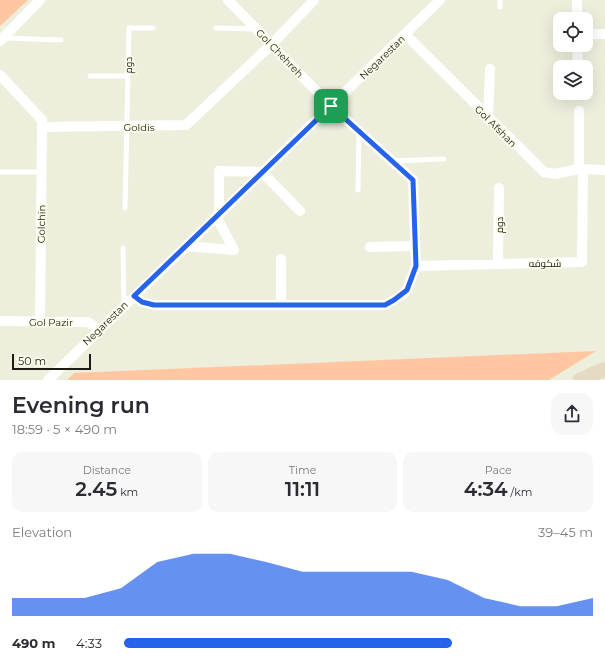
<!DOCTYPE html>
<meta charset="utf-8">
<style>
:root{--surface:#fff;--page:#f7f7f7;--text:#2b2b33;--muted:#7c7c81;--accent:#2563eb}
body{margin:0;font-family:Montserrat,Cairo,sans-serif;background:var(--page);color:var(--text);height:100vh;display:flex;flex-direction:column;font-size:15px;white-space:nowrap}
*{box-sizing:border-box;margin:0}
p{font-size:13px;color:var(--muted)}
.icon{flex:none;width:22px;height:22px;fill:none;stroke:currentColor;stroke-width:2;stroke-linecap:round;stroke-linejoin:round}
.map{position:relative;height:380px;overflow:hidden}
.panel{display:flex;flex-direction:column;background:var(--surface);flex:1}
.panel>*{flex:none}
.controls{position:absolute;left:553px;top:12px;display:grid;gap:8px}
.controls a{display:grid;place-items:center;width:40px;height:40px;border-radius:8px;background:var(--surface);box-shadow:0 4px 16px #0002;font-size:20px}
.scale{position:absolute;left:12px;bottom:10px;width:79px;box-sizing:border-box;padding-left:4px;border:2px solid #1c1c15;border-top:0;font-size:11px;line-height:14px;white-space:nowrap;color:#1c1c15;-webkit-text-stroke:3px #fbfce9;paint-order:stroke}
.pin{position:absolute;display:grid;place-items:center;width:34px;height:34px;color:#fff;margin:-17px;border-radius:8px;box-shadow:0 2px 6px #0006}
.round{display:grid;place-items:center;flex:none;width:42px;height:42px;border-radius:12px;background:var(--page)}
.headline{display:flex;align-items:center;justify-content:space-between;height:68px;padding:0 12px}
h1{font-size:22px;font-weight:600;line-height:30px}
.stats{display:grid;grid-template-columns:repeat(3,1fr);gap:6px;height:68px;padding:4px 12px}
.stats div{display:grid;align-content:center;border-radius:10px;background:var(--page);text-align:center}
.stats b{font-size:20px;font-weight:600}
.stats small{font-size:11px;font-weight:400}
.stats p{font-size:11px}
.chart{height:112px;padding:8px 12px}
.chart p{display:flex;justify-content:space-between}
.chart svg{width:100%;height:72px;margin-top:4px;fill:var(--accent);opacity:.7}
ul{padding:0 12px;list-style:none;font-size:13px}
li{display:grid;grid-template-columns:64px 48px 1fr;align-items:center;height:30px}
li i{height:10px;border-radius:5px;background:var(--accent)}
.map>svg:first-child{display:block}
</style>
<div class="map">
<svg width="605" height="380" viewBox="0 0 605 380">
<rect width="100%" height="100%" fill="#edeedc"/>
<path fill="#ffc6a2" d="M0 0H28L0 26Z
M596 351 549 380H67L74 373Z"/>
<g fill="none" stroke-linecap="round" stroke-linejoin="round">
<path stroke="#fff" stroke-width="5" d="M500 7V0
M216 28 255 29
M4 38 61 40
M90 76H128
M393 161 444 159
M0 172H41
M358 190 359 132
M125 208 129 28H153
M123 248 124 305"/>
<path stroke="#fff" stroke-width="10" d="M577 0V19
M405 34 544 172 555 174 579 169 605 170
M586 34H605
M0 41 40 0
M577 45 578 67
M0 75 42 120V127L186 125 272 44 314 0
M579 111V169
M488 118 490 69
M219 213V171L262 172 300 211
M186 246 234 250 216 216
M370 247 414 246
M498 263 499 188
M416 266 582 262 583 170
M134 296 142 302 154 305H385L402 295 407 290 416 266 413 180 331 106 228 0
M281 305V259
M0 321 88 322 99 330
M40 322 42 127
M48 380 440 0"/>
<path stroke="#e5dac2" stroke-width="15" d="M580 380 605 369"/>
</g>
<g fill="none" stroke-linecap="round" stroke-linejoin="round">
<g stroke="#fff" stroke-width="8">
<path id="route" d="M331 106 413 180 416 266 407 290 394 300 385 305H154L142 302 134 296Z"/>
</g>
<use href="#route" stroke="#2563eb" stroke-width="5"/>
</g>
<g text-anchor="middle" stroke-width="3.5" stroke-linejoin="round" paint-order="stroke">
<g font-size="10" fill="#1c1c15" stroke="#fbfce9">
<text transform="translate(280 53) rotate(46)" y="4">Gol Chehreh</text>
<text transform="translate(382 57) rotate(-44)" y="4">Negarestan</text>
<text transform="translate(128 65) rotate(-88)" y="4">دوم</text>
<text transform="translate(496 126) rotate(45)" y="4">Gol Afshan</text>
<text x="139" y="131">Goldis</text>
<text transform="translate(41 224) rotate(-89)" y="4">Golchin</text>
<text transform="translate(499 225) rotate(-89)" y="4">دوم</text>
<text x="545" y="267">شکوفه</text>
<text x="51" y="326">Gol Pazir</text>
<text transform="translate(105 323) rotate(-44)" y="4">Negarestan</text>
</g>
</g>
</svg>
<div class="controls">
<a><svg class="icon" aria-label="locate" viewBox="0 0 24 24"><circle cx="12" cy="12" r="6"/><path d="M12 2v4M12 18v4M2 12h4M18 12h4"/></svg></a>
<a><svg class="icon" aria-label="layers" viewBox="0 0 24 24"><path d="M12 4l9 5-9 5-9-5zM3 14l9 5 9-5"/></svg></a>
</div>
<div class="scale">50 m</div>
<div class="pin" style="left:331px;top:106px;background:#1e9e55"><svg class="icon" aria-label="arrive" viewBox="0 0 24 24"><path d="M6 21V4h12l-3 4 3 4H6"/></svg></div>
</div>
<section class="panel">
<div class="headline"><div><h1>Evening run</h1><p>18:59 · 5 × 490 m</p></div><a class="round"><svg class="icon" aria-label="share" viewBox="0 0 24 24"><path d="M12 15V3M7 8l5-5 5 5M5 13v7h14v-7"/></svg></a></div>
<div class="stats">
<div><p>Distance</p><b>2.45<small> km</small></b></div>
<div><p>Time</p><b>11:11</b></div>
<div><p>Pace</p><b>4:34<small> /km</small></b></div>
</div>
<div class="chart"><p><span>Elevation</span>39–45 m</p>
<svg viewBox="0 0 160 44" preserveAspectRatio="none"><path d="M0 44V33L10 33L20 33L30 27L40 11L50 6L60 6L70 11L80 17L90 17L100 17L110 17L120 22L130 33L140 38L150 38L160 33V44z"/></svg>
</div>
<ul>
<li><b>490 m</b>4:33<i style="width:70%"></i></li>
</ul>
</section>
